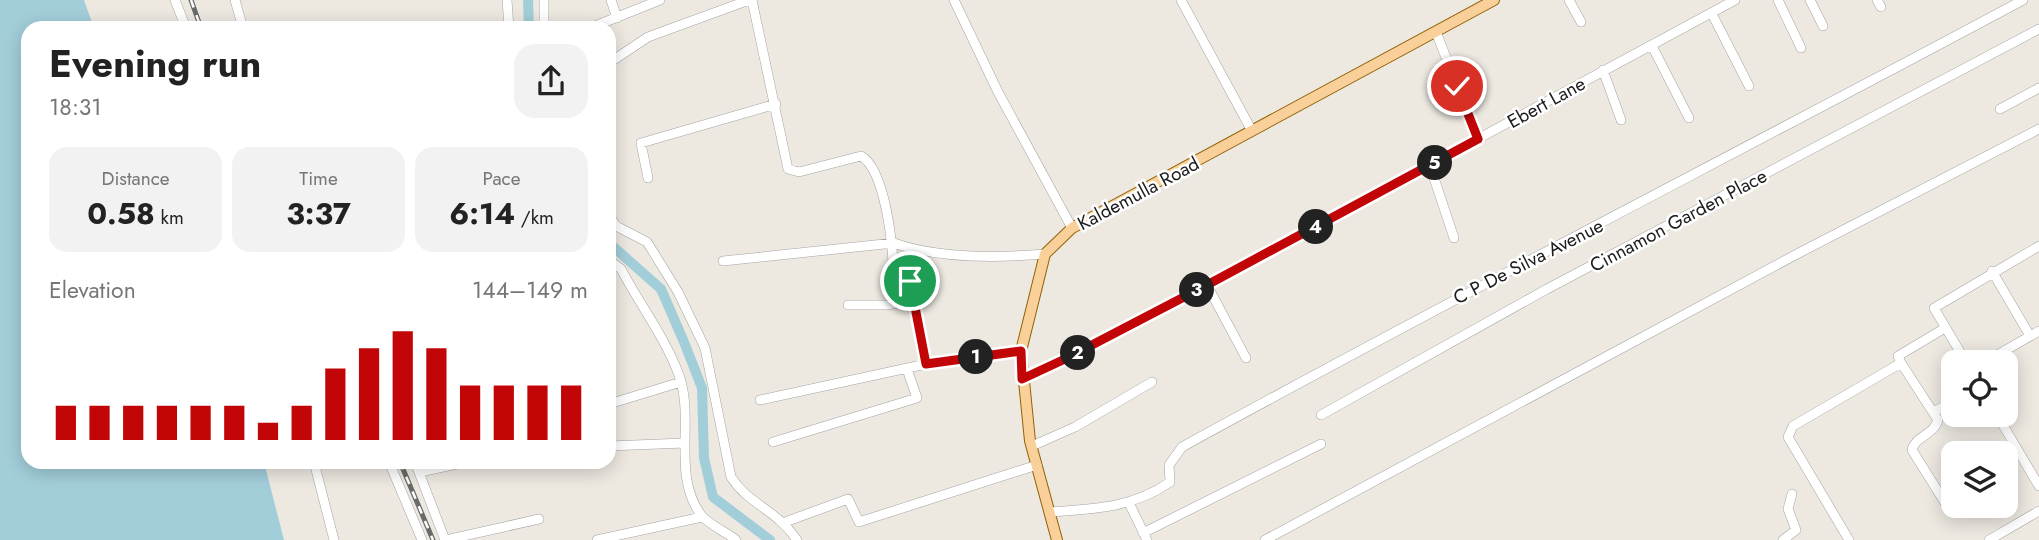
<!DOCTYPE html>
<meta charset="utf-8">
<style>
:root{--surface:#fff;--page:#f2f2f2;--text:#222;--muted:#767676;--accent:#c20506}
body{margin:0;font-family:Jost,sans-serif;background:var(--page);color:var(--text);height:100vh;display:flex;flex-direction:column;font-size:26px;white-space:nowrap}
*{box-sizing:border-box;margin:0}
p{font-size:23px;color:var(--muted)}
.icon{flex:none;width:38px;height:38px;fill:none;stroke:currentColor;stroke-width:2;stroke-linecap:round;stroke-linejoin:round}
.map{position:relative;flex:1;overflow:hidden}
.panel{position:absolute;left:21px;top:21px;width:595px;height:448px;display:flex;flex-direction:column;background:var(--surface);border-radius:21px;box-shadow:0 4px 18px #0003}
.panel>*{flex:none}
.tools{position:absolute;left:1941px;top:350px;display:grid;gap:14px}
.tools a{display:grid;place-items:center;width:77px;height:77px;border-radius:14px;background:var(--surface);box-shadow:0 4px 18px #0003;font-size:35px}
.pin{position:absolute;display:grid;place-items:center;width:60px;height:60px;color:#fff;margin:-30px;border:4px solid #fff;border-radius:50%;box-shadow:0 2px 7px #0007}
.km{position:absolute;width:35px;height:35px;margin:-18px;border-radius:50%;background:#222;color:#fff;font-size:19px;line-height:35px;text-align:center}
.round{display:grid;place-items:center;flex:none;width:74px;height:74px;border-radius:21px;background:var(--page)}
.head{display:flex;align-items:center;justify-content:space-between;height:119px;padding:0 28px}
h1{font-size:38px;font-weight:700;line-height:52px}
.stats{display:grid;grid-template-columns:repeat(3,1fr);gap:10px;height:119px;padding:7px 28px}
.stats div{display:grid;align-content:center;border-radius:18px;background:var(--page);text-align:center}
.stats b{font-size:30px;font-weight:700}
.stats small{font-size:19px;font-weight:400}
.stats p{font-size:19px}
.chart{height:196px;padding:14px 28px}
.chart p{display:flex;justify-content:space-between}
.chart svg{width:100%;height:126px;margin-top:7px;stroke:var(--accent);stroke-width:6}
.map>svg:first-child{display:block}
</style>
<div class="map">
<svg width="2039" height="540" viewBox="0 0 2039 540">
<rect width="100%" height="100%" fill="#ede9e1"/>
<path fill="#a2ceda" d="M0 0H84L94 28H28V462H264L284 540H0Z"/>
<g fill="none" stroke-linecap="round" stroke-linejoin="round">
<path stroke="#a2ceda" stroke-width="10" d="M528 0 529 28
M609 243 661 289 684 342 702 388 704 458 713 497 770 540"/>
<g stroke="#a3a3a3" stroke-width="10">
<path id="minor" d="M175 0 186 28
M235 0 243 28
M507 0 509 28
M544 0V28
M611 0 617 18
M752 0 788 169 799 172 861 156C885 169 894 248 893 274L910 281 926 364
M954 0 998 92 1072 228
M1181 0 1252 131
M1569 0 1581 22
M1778 0 1801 48
M1810 0 1823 26
M1877 0 1881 7
M1712 14 1749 86
M590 28 660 0
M1436 32 1478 139
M1652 46 1689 118
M609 63 648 37 749 0
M1603 70 1621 120
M2000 109 2039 88
M1430 166 1454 238
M648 178 641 143 776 104
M609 215 616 226 647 242 678 292 705 348 731 477C749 505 776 509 797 540
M609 260 621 269C640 305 667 340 680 378 694 422 672 475 701 515 708 524 726 532 736 540
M723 261 894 243C939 259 997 258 1045 254
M1992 271 2030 336
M1207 285 1246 358
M848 305H886L912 301
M1966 362 1934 308 2039 246
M1985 362 2039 331
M1901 363 1938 420C1934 435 1915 436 1912 450L1949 509
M1022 379 1065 359 1207 285 1735 0
M760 400 926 364 1021 351
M609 404 681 382
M1934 412 1953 401
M1321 415 1547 289 2039 29
M1997 415 2039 486
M773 442 917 398 907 369
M609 446 685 443
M1032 446 1075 427 1152 382
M314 462 334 540
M389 462 422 540
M415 462 445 540
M420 472 457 464 528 462
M1129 503 1147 540
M1050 512C1094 509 1133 508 1170 482L1169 465 1182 447C1460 294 1743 150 2023 0
M785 522 848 499 859 522 1037 465
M1143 533 1321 444
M446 540 539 519
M597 540 702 517
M1265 540 1797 254 2039 129
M1783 540 1796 530 1788 509 1792 494
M1849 540 1788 437 1793 426 1901 363 1898 356 1945 328
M1989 540 2039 511"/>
</g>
<g stroke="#906104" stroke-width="12">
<path id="major" d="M1057 540 1030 441 1021 351 1045 254 1072 228 1494 0"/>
</g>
<use href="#minor" stroke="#fff" stroke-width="9"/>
<use href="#major" stroke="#f9d09a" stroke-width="10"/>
<g stroke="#6a6a6a" stroke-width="5">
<path id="rail" d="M191 0 201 28
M400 462 433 540"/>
</g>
<use href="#rail" stroke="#fff" stroke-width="2.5" stroke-dasharray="8" stroke-linecap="butt"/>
</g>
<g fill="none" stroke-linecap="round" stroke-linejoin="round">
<g stroke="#fff" stroke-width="14">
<path id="route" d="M910 281 926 364 1021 351 1022 379 1065 359 1207 285 1478 139 1457 86"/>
</g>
<use href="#route" stroke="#c20506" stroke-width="9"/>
</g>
<g text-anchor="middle" stroke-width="5" stroke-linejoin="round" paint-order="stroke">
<g font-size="19" fill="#1c1c1c" stroke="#fff">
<text transform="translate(1546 102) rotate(-29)" y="7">Ebert Lane</text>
<text transform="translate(1138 193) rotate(-28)" y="7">Kaldemulla Road</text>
<text transform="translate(1678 220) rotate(-28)" y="7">Cinnamon Garden Place</text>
<text transform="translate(1528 261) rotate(-27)" y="7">C P De Silva Avenue</text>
</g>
</g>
</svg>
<div class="tools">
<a><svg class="icon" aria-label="locate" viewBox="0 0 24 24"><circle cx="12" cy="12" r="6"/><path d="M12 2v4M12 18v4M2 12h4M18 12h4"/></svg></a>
<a><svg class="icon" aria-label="layers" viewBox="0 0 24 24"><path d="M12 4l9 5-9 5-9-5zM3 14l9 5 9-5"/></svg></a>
</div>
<div class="pin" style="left:910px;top:281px;background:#1e9e55"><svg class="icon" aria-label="arrive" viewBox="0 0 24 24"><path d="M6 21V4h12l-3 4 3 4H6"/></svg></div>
<div class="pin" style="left:1457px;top:86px;background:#d93025"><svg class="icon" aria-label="check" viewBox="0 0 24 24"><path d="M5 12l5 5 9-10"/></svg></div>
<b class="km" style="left:976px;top:357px">1</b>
<b class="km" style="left:1078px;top:353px">2</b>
<b class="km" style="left:1197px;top:290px">3</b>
<b class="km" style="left:1316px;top:227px">4</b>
<b class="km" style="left:1435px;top:163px">5</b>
<section class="panel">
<div class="head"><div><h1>Evening run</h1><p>18:31</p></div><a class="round"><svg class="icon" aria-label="share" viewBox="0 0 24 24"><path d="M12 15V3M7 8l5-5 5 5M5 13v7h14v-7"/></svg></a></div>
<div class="stats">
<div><p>Distance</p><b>0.58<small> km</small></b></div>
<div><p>Time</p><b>3:37</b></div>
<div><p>Pace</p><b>6:14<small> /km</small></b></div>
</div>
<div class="chart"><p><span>Elevation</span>144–149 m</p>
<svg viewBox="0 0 160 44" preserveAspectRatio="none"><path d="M5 44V32M15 44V32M25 44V32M35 44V32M45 44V32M55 44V32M65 44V38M75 44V32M85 44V19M95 44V12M105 44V6M115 44V12M125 44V25M135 44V25M145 44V25M155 44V25"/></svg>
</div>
</section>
</div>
